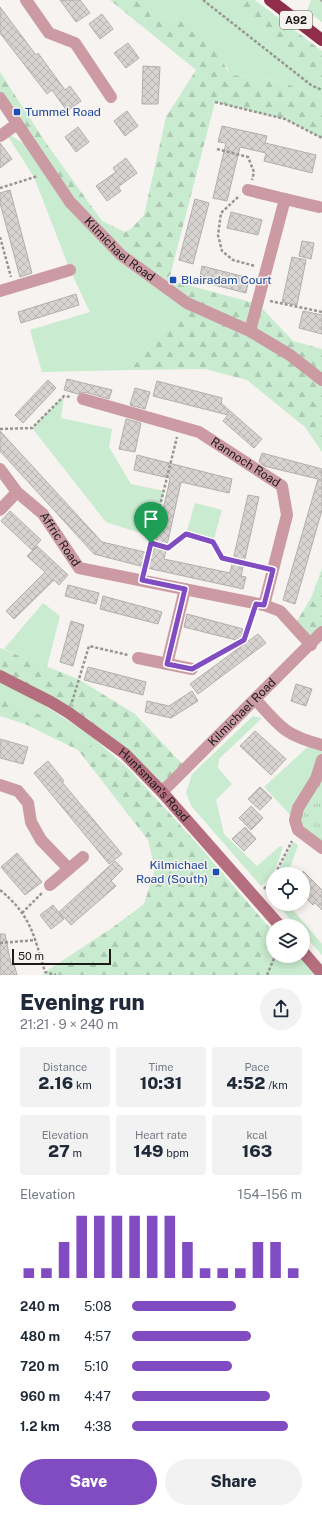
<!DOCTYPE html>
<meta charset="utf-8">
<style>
:root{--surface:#fff;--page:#f2f2f3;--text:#1f2937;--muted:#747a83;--accent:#814bc2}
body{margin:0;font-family:"Public Sans",sans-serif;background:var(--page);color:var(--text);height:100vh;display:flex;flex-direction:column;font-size:15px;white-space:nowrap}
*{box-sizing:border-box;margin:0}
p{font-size:13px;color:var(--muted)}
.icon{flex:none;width:22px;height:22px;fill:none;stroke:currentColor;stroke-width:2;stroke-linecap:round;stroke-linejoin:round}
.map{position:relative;height:975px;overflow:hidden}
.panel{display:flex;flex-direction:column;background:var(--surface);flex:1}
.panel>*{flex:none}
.buttons{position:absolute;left:266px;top:867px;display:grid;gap:8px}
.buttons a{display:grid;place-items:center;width:44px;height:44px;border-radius:50%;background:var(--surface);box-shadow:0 2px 10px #0003;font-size:20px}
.scale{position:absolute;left:12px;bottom:10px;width:99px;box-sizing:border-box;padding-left:4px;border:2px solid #1c1b1a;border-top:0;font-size:11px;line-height:14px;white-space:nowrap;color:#1c1b1a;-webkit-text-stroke:3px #f7f3f0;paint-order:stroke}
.pin{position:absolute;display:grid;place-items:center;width:34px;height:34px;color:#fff;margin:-41px -17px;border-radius:50% 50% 50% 0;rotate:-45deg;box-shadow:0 0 4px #0007}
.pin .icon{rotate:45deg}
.round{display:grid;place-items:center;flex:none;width:42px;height:42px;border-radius:21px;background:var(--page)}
.head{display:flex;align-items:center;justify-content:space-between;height:68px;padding:0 20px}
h1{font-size:22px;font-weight:800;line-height:30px}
.figures{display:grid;grid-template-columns:repeat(3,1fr);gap:6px;height:68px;padding:4px 20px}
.figures div{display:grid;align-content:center;border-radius:4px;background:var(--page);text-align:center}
.figures b{font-size:17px;font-weight:800}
.figures small{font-size:11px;font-weight:400}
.figures p{font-size:11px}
.chart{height:112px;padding:8px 20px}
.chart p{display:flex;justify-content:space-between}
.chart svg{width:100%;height:72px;margin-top:4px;stroke:var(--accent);stroke-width:6}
.primary-button{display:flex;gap:8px;margin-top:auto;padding:8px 20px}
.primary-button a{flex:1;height:46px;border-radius:24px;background:var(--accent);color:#fff;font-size:16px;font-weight:800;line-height:46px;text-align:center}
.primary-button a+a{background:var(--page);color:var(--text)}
ul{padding:0 20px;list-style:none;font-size:13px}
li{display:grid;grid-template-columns:64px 48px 1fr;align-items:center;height:30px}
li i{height:10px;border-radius:5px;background:var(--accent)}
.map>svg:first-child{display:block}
</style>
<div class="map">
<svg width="322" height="975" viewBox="0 0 322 975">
<defs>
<pattern id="forest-firs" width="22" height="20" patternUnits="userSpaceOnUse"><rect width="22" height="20" fill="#c9ebcf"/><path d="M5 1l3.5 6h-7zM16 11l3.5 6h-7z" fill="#acc9b1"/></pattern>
<pattern id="park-tufts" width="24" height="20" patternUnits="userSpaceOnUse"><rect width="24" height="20" fill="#c9ebcf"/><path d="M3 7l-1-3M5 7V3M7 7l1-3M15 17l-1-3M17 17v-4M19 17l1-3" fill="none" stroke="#acc9b1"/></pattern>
<pattern id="building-cross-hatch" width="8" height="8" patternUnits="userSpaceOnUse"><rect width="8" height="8" fill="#d8d4d2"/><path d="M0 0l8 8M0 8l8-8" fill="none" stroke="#b9b5b4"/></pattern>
</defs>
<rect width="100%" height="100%" fill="#f7f3f0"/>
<path fill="#c9ebcf" d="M144 0H228L322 79V99C297 86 257 72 230 76L227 67 177 19 150 18Z
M311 0H322V22L307 11Z
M5 132 36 151 70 202 187 303 130 370 42 372 30 330 90 312 70 270 34 177Z
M64 396 61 418 112 429 109 447 131 484 164 491 152 537 106 522 32 428Z
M195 503 222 510 213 542 186 534Z
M43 603 60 616 47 667 4 649Z
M0 683 35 699 88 734 129 769 42 716 0 696Z
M253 716 262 718 219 759 218 768 232 784 216 800 224 834 257 866 280 846 283 847C278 863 274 877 261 886L192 807 186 793 192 774Z
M312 743 322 745V760L295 820 264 787Z
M293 842 298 845 288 874H277Z
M277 904H288L322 944V955L303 934V926H296Z
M273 954V956H300L318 970 312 975H260Z"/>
<path fill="url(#forest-firs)" d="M110 0H144L151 18C159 18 167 18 175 19 194 23 224 58 230 76 257 72 297 86 322 99V138L285 119 215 102 169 280 258 304 293 341 322 349V452L305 427 247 380 205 369 130 370 187 303 121 255 81 213 0 98V72L46 143 102 221 125 232 132 228 144 215 166 117 196 70Z
M228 0H255L322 51V79Z
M322 568V632L311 645 294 626 312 596Z
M0 648 78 679 135 714 186 768 162 792 85 724 0 680Z
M0 696 42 716 129 769 201 848 273 932V954L260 975H43L45 972 112 928 144 904 155 869 148 840 78 750 25 724 0 716Z"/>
<path fill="url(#park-tufts)" d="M322 760V848L298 830V808Z"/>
<path fill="url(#building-cross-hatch)" stroke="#b2aeac" d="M60 0H80L90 13 76 22Z
M0 7 36 55 38 53 65 90 70 86 81 101 67 111 52 90 47 94 0 33Z
M102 14 113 29 100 39 89 24Z
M128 43 139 58 126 68 114 53Z
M143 66 160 67 158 104H142Z
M127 111 138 126 125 136 114 121Z
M222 126 267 136 265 143 316 155 312 173 264 161 266 153 240 147 227 201 213 198 226 143 218 142Z
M78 127 89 142 76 152 65 137Z
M0 143 12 159 0 168Z
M126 158 137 173 118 187 121 191 107 201 96 186 116 172 113 168Z
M10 190 32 273 20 277 0 203V193Z
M195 199 209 203 193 264 179 260Z
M231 212 262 220 258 235 227 228Z
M302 241 314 243 311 259 299 256Z
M292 257 306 260 297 305 282 302Z
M202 266 249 278 246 293 199 281Z
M76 294 79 305 21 323 18 312Z
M303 311 322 315V334L299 328Z
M67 379 112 390 109 399 85 392 78 394 64 390Z
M48 380 56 388 23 423 15 415Z
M157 381 222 398 221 403 262 439 254 448 223 421 228 415 153 396Z
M135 388 150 392 145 409 130 405Z
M126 419 141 423 135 452 119 449Z
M0 431 102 542 153 554 170 479 169 478 134 470 137 455 232 479 229 493 181 482 164 559 230 573 248 495 259 497 241 576 246 577 243 589 152 569 94 554 0 451Z
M262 453 322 469 321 476H322V510L295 604 283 600 318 479 264 466 259 462Z
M10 511 41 540 32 550 1 521Z
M37 546 68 575 59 585 54 580 14 619 6 611 45 572 27 556Z
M68 585 99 593 96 604 65 596Z
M103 596 162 612 158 624 100 609Z
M187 614 243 629 240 641 184 627Z
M71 621 84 625 73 666 60 662Z
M258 634 266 643 198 694 190 684Z
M88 667 146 682 143 695 84 680Z
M296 684 312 689 306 706 291 701Z
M192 691 198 701 171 718 145 712 147 701 169 706Z
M255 731 286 759 271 775 240 746Z
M0 739 28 747 23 764 0 758Z
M48 761 64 781 62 782 122 854 109 864 34 773Z
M260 787 272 798 260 810 248 799Z
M251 806 263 818 251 830 239 818Z
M245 827 256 839 244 851 232 839Z
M17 853 42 882 25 895 1 867Z
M115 861 123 869 111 881 116 886 71 925 59 912Z
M303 871 322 890V910L315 903 313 905 303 895Z
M53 905 64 919 51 929 40 915Z
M0 934H5L11 964H14L17 975H0Z"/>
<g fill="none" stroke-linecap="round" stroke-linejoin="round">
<path stroke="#989593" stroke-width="2.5" stroke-dasharray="3 2" stroke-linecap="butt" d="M203 0 311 85 322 90
M321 0 322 1
M215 102 285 119 322 138
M217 149 248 157 254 172 252 180
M0 188 38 176
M238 197 221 213 218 235 222 251 233 260 255 266
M0 237 11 277
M270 301 322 312
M0 429 32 428 64 396 71 397
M151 543 168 548 186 534 213 542 221 558 263 568
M144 570 177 437
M201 664 244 640 253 614
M72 702 89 646 128 655
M275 874 292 841
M264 889 273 877
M0 890C31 915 34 936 45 972L56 975
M22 913 43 892
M0 943 36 940
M267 975 275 956"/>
<g stroke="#cc9aa3" stroke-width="12">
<path d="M26 0 49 33 75 43 111 97"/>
<path id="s1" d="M0 98 70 202 121 255 187 303 250 331 290 355 322 380"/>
<path d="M0 136 17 124"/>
<path d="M248 190 285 199 250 331"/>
<path d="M285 199 319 207"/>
<path d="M0 291 70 270"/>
<path id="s2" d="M83 399 199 432 282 486 287 515 264 605"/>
<path id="s3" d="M0 469 17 492 43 514 79 568 264 605 280 611 311 645"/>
<path d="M0 510 17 492"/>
<path d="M138 658 192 669"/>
<path d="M167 664 185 589"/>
<path d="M256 700C281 728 285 735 322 745"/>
<path d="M322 760 316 779 298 808 295 820 298 830 322 848"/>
<path d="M0 785 18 791 28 803 31 822 41 840 69 869"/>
<path id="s4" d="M162 792 322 632"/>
<path d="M50 885 83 857"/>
</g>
<g stroke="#b46e7d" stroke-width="12">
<path id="s5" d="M0 676 51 702 69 713 125 754 162 792 280 926"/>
<path d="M303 952 322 974"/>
</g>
<path stroke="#902d4a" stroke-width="12" d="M270 0 322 40"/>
</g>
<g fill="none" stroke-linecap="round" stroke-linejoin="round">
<g stroke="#fff" stroke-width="8">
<path id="route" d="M186 534 213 542 222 558 273 570 264 605 256 604 244 640 192 669 167 664 185 589 142 580 151 543 168 548Z"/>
</g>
<use href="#route" stroke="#814bc2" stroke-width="5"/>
</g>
<g fill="#1a4fb4" stroke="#f7f3f0" stroke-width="1.5">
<rect x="13" y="108" width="8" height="8" rx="2"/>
<rect x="169" y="276" width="8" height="8" rx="2"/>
<rect x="212" y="868" width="8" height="8" rx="2"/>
</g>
<g text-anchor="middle" stroke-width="3" stroke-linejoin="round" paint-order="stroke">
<rect fill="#f7f3f0" stroke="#5e5c5a" stroke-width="1" x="280" y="11" width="32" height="18" rx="3"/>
<g font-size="11" font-weight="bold" fill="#1c1b1a">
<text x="296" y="24">A92</text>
</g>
<g font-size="12" fill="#164399" stroke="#f7f3f0" text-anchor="start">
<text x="25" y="116">Tummel Road</text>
<text x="181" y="284">Blairadam Court</text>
<text x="208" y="869" text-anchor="end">Kilmichael<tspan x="208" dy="14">Road (South)</tspan></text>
</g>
<g font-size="12" fill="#1c1b1a" stroke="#f7f3f0">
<text dy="4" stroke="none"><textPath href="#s1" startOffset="194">Kilmichael Road</textPath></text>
<text dy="4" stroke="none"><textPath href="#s2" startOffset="176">Rannoch Road</textPath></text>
<text dy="4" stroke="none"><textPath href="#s3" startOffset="93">Affric Road</textPath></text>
<text dy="4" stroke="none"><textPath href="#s4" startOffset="113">Kilmichael Road</textPath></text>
<text dy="4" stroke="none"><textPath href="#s5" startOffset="190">Huntsman's Road</textPath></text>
</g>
</g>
</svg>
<div class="buttons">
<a><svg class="icon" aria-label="locate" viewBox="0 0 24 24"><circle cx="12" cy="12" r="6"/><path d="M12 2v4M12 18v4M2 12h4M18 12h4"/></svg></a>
<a><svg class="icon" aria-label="layers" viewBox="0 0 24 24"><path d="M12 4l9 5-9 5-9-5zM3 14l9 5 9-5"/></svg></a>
</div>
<div class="scale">50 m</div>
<div class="pin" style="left:151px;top:543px;background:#1e9e55"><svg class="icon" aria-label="arrive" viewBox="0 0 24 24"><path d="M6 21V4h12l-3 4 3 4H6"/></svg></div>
</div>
<section class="panel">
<div class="head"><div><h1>Evening run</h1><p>21:21 · 9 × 240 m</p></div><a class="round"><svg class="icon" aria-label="share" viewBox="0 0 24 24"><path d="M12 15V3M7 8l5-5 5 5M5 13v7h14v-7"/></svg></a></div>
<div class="figures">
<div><p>Distance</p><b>2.16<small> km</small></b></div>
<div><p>Time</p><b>10:31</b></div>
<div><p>Pace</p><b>4:52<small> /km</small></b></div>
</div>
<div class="figures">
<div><p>Elevation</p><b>27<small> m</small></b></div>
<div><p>Heart rate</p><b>149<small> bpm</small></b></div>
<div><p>kcal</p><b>163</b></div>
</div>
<div class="chart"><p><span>Elevation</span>154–156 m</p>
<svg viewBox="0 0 160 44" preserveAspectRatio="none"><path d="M5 44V38M15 44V38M25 44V22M35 44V6M45 44V6M55 44V6M65 44V6M75 44V6M85 44V6M95 44V22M105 44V38M115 44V38M125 44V38M135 44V22M145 44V22M155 44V38"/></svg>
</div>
<ul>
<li><b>240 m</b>5:08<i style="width:61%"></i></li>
<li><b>480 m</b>4:57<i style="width:70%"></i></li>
<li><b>720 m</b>5:10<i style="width:59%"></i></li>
<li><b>960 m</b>4:47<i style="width:81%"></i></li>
<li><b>1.2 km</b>4:38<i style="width:92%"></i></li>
</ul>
<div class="primary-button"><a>Save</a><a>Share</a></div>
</section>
